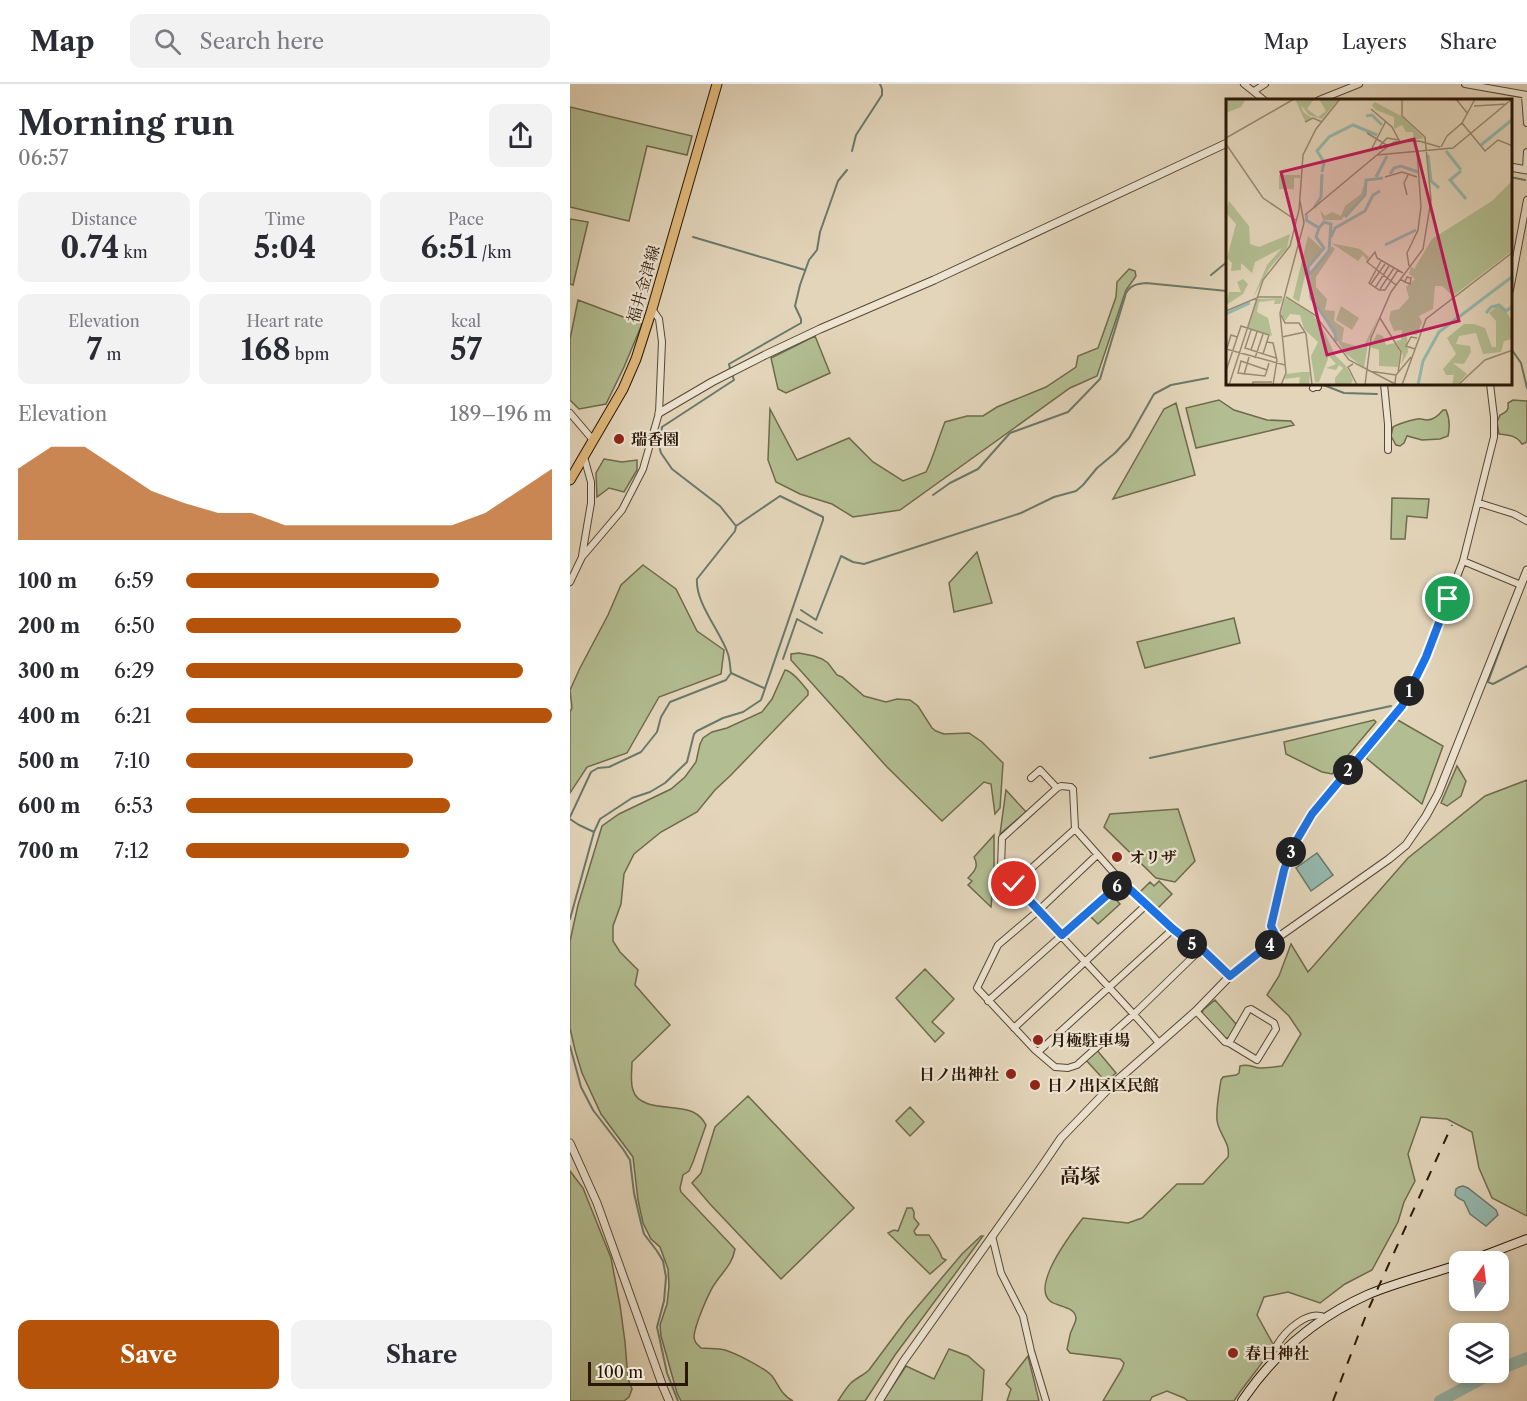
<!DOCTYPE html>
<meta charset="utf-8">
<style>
:root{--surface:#fff;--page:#f2f2f3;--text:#2b2b33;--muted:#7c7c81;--line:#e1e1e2;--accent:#b45309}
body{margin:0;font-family:"Libre Caslon Text","Noto Serif JP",serif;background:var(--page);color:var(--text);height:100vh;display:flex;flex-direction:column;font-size:22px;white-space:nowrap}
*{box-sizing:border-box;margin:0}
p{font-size:20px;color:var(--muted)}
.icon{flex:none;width:33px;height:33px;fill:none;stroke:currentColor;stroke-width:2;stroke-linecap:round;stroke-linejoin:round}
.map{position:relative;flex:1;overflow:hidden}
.sheet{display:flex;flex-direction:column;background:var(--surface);width:570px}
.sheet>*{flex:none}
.needle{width:39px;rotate:14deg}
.fabs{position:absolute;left:879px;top:1167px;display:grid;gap:12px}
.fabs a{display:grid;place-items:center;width:60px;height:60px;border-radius:12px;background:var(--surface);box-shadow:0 3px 9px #0003;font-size:30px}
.scale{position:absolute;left:18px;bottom:15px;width:100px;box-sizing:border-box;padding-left:6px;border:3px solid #2a1806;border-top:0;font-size:16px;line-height:21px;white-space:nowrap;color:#2a1806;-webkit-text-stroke:4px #ede4d2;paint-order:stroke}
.pin{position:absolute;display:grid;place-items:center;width:51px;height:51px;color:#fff;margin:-26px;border:3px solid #fff;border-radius:50%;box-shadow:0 2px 6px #0007}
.km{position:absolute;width:30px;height:30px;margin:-15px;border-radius:50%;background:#222;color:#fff;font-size:16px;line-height:30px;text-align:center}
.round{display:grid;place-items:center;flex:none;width:63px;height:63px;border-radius:12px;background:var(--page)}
.overview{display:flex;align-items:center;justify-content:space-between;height:102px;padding:0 18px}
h1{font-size:33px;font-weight:800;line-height:45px}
.stats{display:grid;grid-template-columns:repeat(3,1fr);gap:9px;height:102px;padding:6px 18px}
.stats div{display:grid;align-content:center;border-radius:12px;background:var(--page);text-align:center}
.stats b{font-size:30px;font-weight:800}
.stats small{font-size:16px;font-weight:400}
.stats p{font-size:16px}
.chart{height:168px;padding:12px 18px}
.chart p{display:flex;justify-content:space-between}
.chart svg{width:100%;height:108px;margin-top:6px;fill:var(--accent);opacity:.7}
.action{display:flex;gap:12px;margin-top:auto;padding:12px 18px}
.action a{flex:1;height:69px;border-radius:12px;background:var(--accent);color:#fff;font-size:24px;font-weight:800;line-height:69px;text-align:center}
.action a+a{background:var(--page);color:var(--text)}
ul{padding:0 18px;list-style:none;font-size:20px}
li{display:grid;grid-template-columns:96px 72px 1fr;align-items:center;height:45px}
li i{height:15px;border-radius:8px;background:var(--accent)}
header{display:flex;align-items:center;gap:36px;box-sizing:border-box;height:84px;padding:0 30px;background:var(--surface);border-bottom:2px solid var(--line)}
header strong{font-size:28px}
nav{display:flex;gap:33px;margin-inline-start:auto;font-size:21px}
.search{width:420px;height:54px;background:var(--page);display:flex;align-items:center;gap:15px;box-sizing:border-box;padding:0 21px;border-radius:12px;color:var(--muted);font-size:22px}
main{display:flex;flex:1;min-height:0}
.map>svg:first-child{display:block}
</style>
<header>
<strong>Map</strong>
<div class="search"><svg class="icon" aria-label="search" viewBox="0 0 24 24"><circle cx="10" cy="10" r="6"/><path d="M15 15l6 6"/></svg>Search here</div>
<nav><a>Map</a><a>Layers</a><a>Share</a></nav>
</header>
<main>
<section class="sheet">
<div class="overview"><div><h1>Morning run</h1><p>06:57</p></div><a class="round"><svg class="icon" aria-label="share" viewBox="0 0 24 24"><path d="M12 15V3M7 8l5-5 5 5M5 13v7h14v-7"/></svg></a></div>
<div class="stats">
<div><p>Distance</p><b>0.74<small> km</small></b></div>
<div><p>Time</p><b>5:04</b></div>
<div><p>Pace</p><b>6:51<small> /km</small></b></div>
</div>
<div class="stats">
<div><p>Elevation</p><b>7<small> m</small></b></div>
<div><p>Heart rate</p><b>168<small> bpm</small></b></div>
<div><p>kcal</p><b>57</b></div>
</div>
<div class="chart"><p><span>Elevation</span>189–196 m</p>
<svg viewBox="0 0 160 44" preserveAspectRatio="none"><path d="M0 44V15L10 6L20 6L30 15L40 24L50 29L60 33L70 33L80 38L90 38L100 38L110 38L120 38L130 38L140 33L150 24L160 15V44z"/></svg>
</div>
<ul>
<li><b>100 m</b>6:59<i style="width:69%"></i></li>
<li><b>200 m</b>6:50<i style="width:75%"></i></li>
<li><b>300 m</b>6:29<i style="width:92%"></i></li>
<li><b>400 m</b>6:21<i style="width:100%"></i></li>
<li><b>500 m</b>7:10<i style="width:62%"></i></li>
<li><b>600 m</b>6:53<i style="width:72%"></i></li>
<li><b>700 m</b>7:12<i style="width:61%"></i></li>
</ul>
<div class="action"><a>Save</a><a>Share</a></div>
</section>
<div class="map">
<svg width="957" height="1317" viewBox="0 0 957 1317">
<rect width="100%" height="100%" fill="#e3d5ba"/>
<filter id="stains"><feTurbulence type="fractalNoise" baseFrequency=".00333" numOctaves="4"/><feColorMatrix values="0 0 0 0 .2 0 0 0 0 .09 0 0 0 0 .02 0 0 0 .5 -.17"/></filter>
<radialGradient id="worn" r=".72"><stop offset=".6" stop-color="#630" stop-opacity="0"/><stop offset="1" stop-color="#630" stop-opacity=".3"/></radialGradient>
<path fill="#b2bd91" stroke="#6e6a4c" stroke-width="1.5" d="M0 23 122 52 117 71 77 62 59 137 0 123Z
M0 135 18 138 3 201 0 200Z
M559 185 565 187 566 192 556 206 527 292 500 304 330 426 283 433 262 420 230 410 206 398 198 376 200 325 227 376 279 354 303 378 333 397 356 388C364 372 368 355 375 338L397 332H413L427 323 476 303 506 283 508 272 528 264 546 213 547 198Z
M8 216 72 240 54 283 36 320 9 325 0 316V255Z
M245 252 260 289 216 309 208 305 201 274Z
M649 316 664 326 697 336 721 337 724 341 626 364 616 324Z
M943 316 957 317V357L955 359 952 360C946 351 938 351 929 350L927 338 930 331C937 328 939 326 938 319Z
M606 319 625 391 543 415 594 325Z
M873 326H876C880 335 880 343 878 352L870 355 852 356 837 352 834 359 830 362 826 361 821 352 823 343C828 340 841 336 847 335 850 334 853 336 857 336 864 336 869 331 873 326Z
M34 375 52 378 67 376V386L54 408 39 404 27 413 26 389Z
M822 414 859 415 857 434 837 432 835 455H821Z
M407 468 422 519 384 528 379 499Z
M73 481 106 505 127 547 154 566 151 590 89 613 57 669 17 683 0 709V628L2 624 0 606 10 584 38 531 51 501Z
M664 534 670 559 575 584 567 558Z
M229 569 244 572 252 575 258 579 267 591 272 593 294 612 316 618 327 615 340 616 348 622 362 644 366 647 374 650 399 649 412 658 433 679 430 724 425 730 421 700 414 698 372 737 317 683 221 576V570Z
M215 586C224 588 232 600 238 607V611L161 691 145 706 127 728 91 748 64 770 54 790 51 820 43 842V857L50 868 68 886 65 901 100 941 62 978C62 987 60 998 63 1006 69 1028 108 1020 123 1028 129 1031 133 1035 136 1041L123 1078 119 1087 113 1091 110 1104 111 1108 165 1165C162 1181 154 1186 146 1198 139 1207 125 1241 124 1252 124 1258 127 1260 131 1264 139 1265 148 1264 155 1266 165 1269 195 1284 202 1292 209 1301 211 1311 223 1317H111L107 1309 91 1252 90 1241 97 1220 99 1202 98 1185 90 1163 81 1155 73 1139 68 1116 63 1073 31 1030 12 989 5 966 0 944V857L8 821 32 742 49 730 101 705 115 693 126 678 130 660 133 654 142 648 157 644 192 628 202 615Z
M826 635 873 662 852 720 796 674Z
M804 636 806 638 762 690 752 688 716 670 714 658Z
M887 682 896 697 891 712 877 722 871 719Z
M957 696V1132L922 1114 909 1084 902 1048 877 1035 851 1033 838 1070 845 1097 834 1118 828 1138 802 1186 775 1200 750 1219 718 1208 694 1213 687 1231 703 1260C693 1282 676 1297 664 1317H618L614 1314 597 1307 582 1313 580 1317H533L552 1285 554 1279 550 1275 500 1269 497 1265C498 1261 499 1256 500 1251 501 1246 506 1239 506 1234 505 1222 487 1223 480 1217 461 1201 503 1147 513 1134L558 1139 572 1134 607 1100H633L658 1073C661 1059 648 1049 647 1036 646 1023 649 1009 651 996L653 993 666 991 669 989 670 982C679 979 683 984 691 984 698 984 705 983 712 982L731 950 719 932 697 911 709 892 721 860 738 888 838 774 915 712Z
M436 706 456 728 430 750Z
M608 725 625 777 605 798 586 794 534 743 540 730Z
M424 751V792L421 823 398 801 402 797 398 794C405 787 409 782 404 773Z
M589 797 602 810 586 826 569 809 580 798 584 802Z
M541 810 550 820 528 840 518 830Z
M355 885 384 915 362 938 374 949 365 958 326 914Z
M645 916 667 941 660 954H654L632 930 633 926Z
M526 965 546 989 536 998 515 975Z
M178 1012 284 1124 211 1195 140 1120 122 1099 131 1089 145 1043Z
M340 1023 354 1038 340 1052 326 1037Z
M0 1087 13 1104 41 1174 50 1221 55 1258 58 1295 62 1305 59 1313 54 1317H0Z
M337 1124H342L344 1128V1134L349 1140 344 1147 346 1151H359C363 1158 370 1166 372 1174L376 1176 360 1190 318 1149 324 1146 328 1147Z
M411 1152H413L325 1271 295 1317H268C272 1311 276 1304 281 1299 286 1294 294 1291 299 1286L337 1235 392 1170Z
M379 1265 398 1272 414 1286 412 1317H313L336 1282 364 1295Z
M458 1272 469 1317H437L441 1305 436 1300Z"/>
<path fill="#95b9af" stroke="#6a796b" stroke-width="1.5" d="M747 769 763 791 741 807 726 784Z
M893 1102 898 1104 926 1126 928 1131 916 1142 900 1130 894 1117 888 1114 885 1111 886 1105 889 1103Z"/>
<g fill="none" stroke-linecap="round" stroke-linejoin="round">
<path stroke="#6a796b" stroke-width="2" d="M282 67 286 51 312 11V5L310 0
M940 93 955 96
M123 153 235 186
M641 191 657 178
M940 239 942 233
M940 263 951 279 957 304
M160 285 159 280 231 239V235L225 222 230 201 239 176 247 166 250 148 268 97 277 86
M751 300 774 309 807 310
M363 411 380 399 408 385 440 349 498 328 530 295 556 209C561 201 566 200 576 199L657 207
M951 509 918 598 923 600 957 582
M231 526 246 536 271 472 283 478 294 480 451 429 484 413 506 407 513 401 527 384 545 369 559 354 584 310 601 301 638 294
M213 575 227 535 252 549
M161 589 194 604
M580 674 821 622
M0 733 21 688 28 684 39 683 71 668 87 648 91 633 100 618 156 596 161 589C160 583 160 576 158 570 151 548 125 519 127 495L165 447 166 442 150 422 102 385 91 369 89 362 92 343 164 296 162 290
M0 735 9 741 24 748 0 835
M24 748 30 735 62 714 80 708 95 699 117 678 124 650 127 647 153 634 173 628 191 616 253 436V433L210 412 166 442
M0 962 11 1003 23 1026 53 1065 60 1076 64 1109 71 1139 74 1150 87 1167 93 1177 96 1193 94 1217 87 1243 97 1289 108 1317"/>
<path stroke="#95b9af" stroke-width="12" d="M928 1286 957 1274
M870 1317 924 1288"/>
<g stroke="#584733" stroke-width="8">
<path id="minor" d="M674 0 694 16
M895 0 957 11
M684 7 695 0
M955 11 957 39
M749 16 789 0
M956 85 957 68
M940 206 957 116
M814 300 818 340V366
M743 304 744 302 748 303V300
M0 329 23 356
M909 419 944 430 957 437
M12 472 21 419V398L14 373
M893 477 951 501
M0 498 12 473 52 426 73 385 89 329 92 258 89 235 82 225
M461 694 470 686 487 704
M527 771 468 827 428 861 407 904 465 966 485 983 498 984 507 981 564 930 630 866
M444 800 505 745
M707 854 701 842 714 786 722 764 742 731 832 622 856 573 893 477 924 353V333L920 300
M418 917 552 798
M626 927 655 958 659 959 687 976 706 945 704 939 681 925 678 926 659 959
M444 944 576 821
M589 959C538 899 481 845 431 784L432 754 487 704 491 702 501 703 503 705 505 745 552 798 587 832 630 866 634 867 660 892
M468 968 603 845
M422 1152 431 1189 453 1232 461 1267 476 1317
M707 1261C715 1247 739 1224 756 1234"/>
</g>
<g stroke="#584733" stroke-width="9">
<path id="tertiary" d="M940 83 957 86
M89 329 142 298 195 271 250 245 364 196 657 59
M0 1059 27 1119 93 1303 99 1317
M309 1317 333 1278 472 1082 491 1054 544 999 626 927 660 892 707 854 819 775 836 761 856 732 868 710 957 486"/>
</g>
<g stroke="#2a1806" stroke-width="10">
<path id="secondary" d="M897 1178 957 1155
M672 1317C703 1271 746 1234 797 1211 827 1198 859 1191 890 1180"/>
</g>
<g stroke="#2a1806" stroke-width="11">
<path id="primary" d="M0 396 53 305 66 275 82 225 147 0"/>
</g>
<use href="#minor" stroke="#ede4d2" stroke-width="6"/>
<use href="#tertiary" stroke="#ede4d2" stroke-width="7"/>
<use href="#secondary" stroke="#ede4d2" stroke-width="8"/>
<use href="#primary" stroke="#e2ba7d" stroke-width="9"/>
<path stroke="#2a1806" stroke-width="2" stroke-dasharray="10 10" stroke-linecap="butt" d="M763 1317 798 1226 882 1041"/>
</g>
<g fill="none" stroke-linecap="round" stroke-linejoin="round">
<g stroke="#fff" stroke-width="12">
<path id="route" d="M444 800 492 851 552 798 603 845 630 866 634 867 660 892 707 854 701 842 714 786 722 764 742 730 832 622 856 573 878 515"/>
</g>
<use href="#route" stroke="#1a73e8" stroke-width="8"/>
</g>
<g fill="#8f2418" stroke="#ede4d2" stroke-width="2">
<circle cx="49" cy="355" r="6"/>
<circle cx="547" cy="773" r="6"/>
<circle cx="468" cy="956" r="6"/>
<circle cx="441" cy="990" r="6"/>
<circle cx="465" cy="1001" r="6"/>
<circle cx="663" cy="1269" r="6"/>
</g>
<g text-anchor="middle" stroke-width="4.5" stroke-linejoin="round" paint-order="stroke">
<g font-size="16" fill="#2a1806" stroke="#ede4d2">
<text transform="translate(73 200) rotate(-74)" y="6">福井金津線</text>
</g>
<g font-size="16" font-weight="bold" fill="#2a1806" stroke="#ede4d2" text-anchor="start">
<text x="61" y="361">瑞香園</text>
<text x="559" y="779">オリザ</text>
<text x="480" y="962">月極駐車場</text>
<text x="429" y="996" text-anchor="end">日ノ出神社</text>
<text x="477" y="1007">日ノ出区区民館</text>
<text x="675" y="1275">春日神社</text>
</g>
<g font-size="20" font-weight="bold" fill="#2a1806" stroke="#ede4d2">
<text x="510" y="1099">高塚</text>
</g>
</g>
<g transform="translate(656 15)">
<rect width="286" height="286" fill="#e3d5ba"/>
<path d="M20 0 15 8 0 14 1 0ZM69 0H88L81 10 92 18 100 12 93 0H113L96 20 83 16 75 6 77 13 86 19 79 22ZM149 3 175 17 198 39 188 41 187 33H180L176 26 168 30V18L150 11 146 6ZM53 76H74V79H68V90H53ZM140 80 138 95 115 121H97L94 111 99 117 106 113 115 117 119 107 135 95ZM286 82V152L227 197 216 187H209L207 210 193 217 196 223 191 236 181 235 182 253 175 266 177 256 170 242 175 241 176 231 168 232 163 220 165 212 173 210 183 199 180 188 189 180 183 175 185 167 188 170 206 140 266 102ZM3 102 23 127 24 145 33 148 64 135 61 149 43 170 27 199 41 166 56 149 29 163 26 174 15 164V171L5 172 6 164 1 159 10 125 0 114ZM82 137 96 150 81 167 73 203 67 199ZM105 144 134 150 143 158 141 162 137 156 132 162ZM106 147 109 150 90 178V188L101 200 99 211 109 212 108 222 118 229 116 243 137 249 152 218 142 244 138 269 119 254 85 199V175ZM17 180 22 185 17 195 0 206 3 193H15L11 183ZM57 199 54 205H48L49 201 33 203 31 213 42 219 46 237 22 229 31 200ZM59 199 86 215 95 226 109 256 120 267 127 281 125 285 109 286V279L117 269 113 266 110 271 100 269 110 265 103 257 93 283H89L85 257 92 243 78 230 74 216 64 215 59 222 55 215ZM115 207 133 219 126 231 110 221ZM271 207 278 209 286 222V240L278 242 275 253 257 255 250 234 233 237 230 245 244 247 245 253 238 265 227 264 241 275 231 286H226L228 276H220L217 270 230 255 221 239 238 225H248L259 229 266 248H270V222L263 214ZM151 235 157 237 160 246 169 244 174 254 172 268 153 267V251L144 248ZM76 273H84L83 286 73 285 74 278 59 280 60 275Z" fill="#b2bd91"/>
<path fill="none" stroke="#95b9af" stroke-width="3" d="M140 17 146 16 156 26M255 46 287 20M220 52 235 71M202 56 205 82 213 89M235 72 224 81 240 100M96 73 98 63 91 52 103 38 127 26 151 36M164 75 168 69 175 67 192 73M150 78 161 57M88 109 95 98 96 75M81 116 80 121 93 129 90 138 98 149 82 168 85 199 109 233 110 243M119 118 139 96 140 81 157 79M105 138 109 129 139 112 147 96 154 92M159 146 190 131M84 175 103 152 105 125 98 123 93 129M260 214 265 208 273 206 280 212 287 207M0 215 24 204M192 286 197 262 213 233 287 177"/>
<path fill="none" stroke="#998972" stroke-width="1.5" d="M230 0 242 15M248 7 281 5M145 10 166 28 174 43M79 23 87 19 96 23M236 24 259 52 272 41 287 47M141 34 162 47M0 39 68 0M0 45 37 99 71 122M215 48 221 37 236 24 249 0M146 49 160 22M150 51 161 39 173 41M152 55 168 43 193 42 214 48M159 78 176 73 191 78M181 96 178 84 182 76M79 116 151 56 227 49 286 0M155 162 143 184 153 191H159L172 171M183 167 181 154 192 131 195 108 191 52M174 180 179 183 184 185 185 179 181 178 179 183M145 185 159 165M170 186 141 163 149 153 151 159 177 174M149 189 163 167M154 190 168 169M60 198 89 216 123 261 171 286M0 212 33 198H56M55 216 59 224H73L80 235 86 286M154 219 175 253 172 274M25 231 19 249 50 259M56 238 79 233M41 243 47 244 51 261 47 286M1 249 5 236 11 238M0 250 59 266M189 250 180 247 185 238 191 239M25 251 31 233M29 259 37 235M127 265 122 268 131 286M41 271 15 262 12 274 39 277 41 271 43 264M0 272 15 227 43 236 37 255M143 272 170 276M18 276 23 258M169 284 170 276 185 258M3 286 37 181 64 147 73 111 77 56 90 30 114 0M27 286V283H46M55 286 60 274 54 214 78 124 74 102M139 286 145 239 165 193 197 150 205 101 199 38 176 17V0M176 286 200 220 287 153M232 286 259 261 287 251"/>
<path fill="#c2185b" fill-opacity="0.15" stroke="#c2185b" stroke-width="3" d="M188 40 233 222 101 256 55 73Z"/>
<rect width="286" height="286" fill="none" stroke="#2a1806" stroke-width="3"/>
</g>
<rect width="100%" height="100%" filter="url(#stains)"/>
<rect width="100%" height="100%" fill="url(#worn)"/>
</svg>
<div class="fabs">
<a><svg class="needle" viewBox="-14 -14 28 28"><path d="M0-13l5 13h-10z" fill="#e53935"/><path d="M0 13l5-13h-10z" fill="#7c7c81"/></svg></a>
<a><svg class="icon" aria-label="layers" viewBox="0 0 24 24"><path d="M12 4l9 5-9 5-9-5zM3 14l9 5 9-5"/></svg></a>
</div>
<div class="scale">100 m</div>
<div class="pin" style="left:878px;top:515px;background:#1e9e55"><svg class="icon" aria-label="arrive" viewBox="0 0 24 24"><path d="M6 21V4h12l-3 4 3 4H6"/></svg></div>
<div class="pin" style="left:444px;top:800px;background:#d93025"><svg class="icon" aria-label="check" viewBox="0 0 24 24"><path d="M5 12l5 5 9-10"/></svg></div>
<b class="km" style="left:839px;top:607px">1</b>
<b class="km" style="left:778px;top:686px">2</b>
<b class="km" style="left:721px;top:768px">3</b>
<b class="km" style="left:700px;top:861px">4</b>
<b class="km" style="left:622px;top:860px">5</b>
<b class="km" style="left:547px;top:802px">6</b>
</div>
</main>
